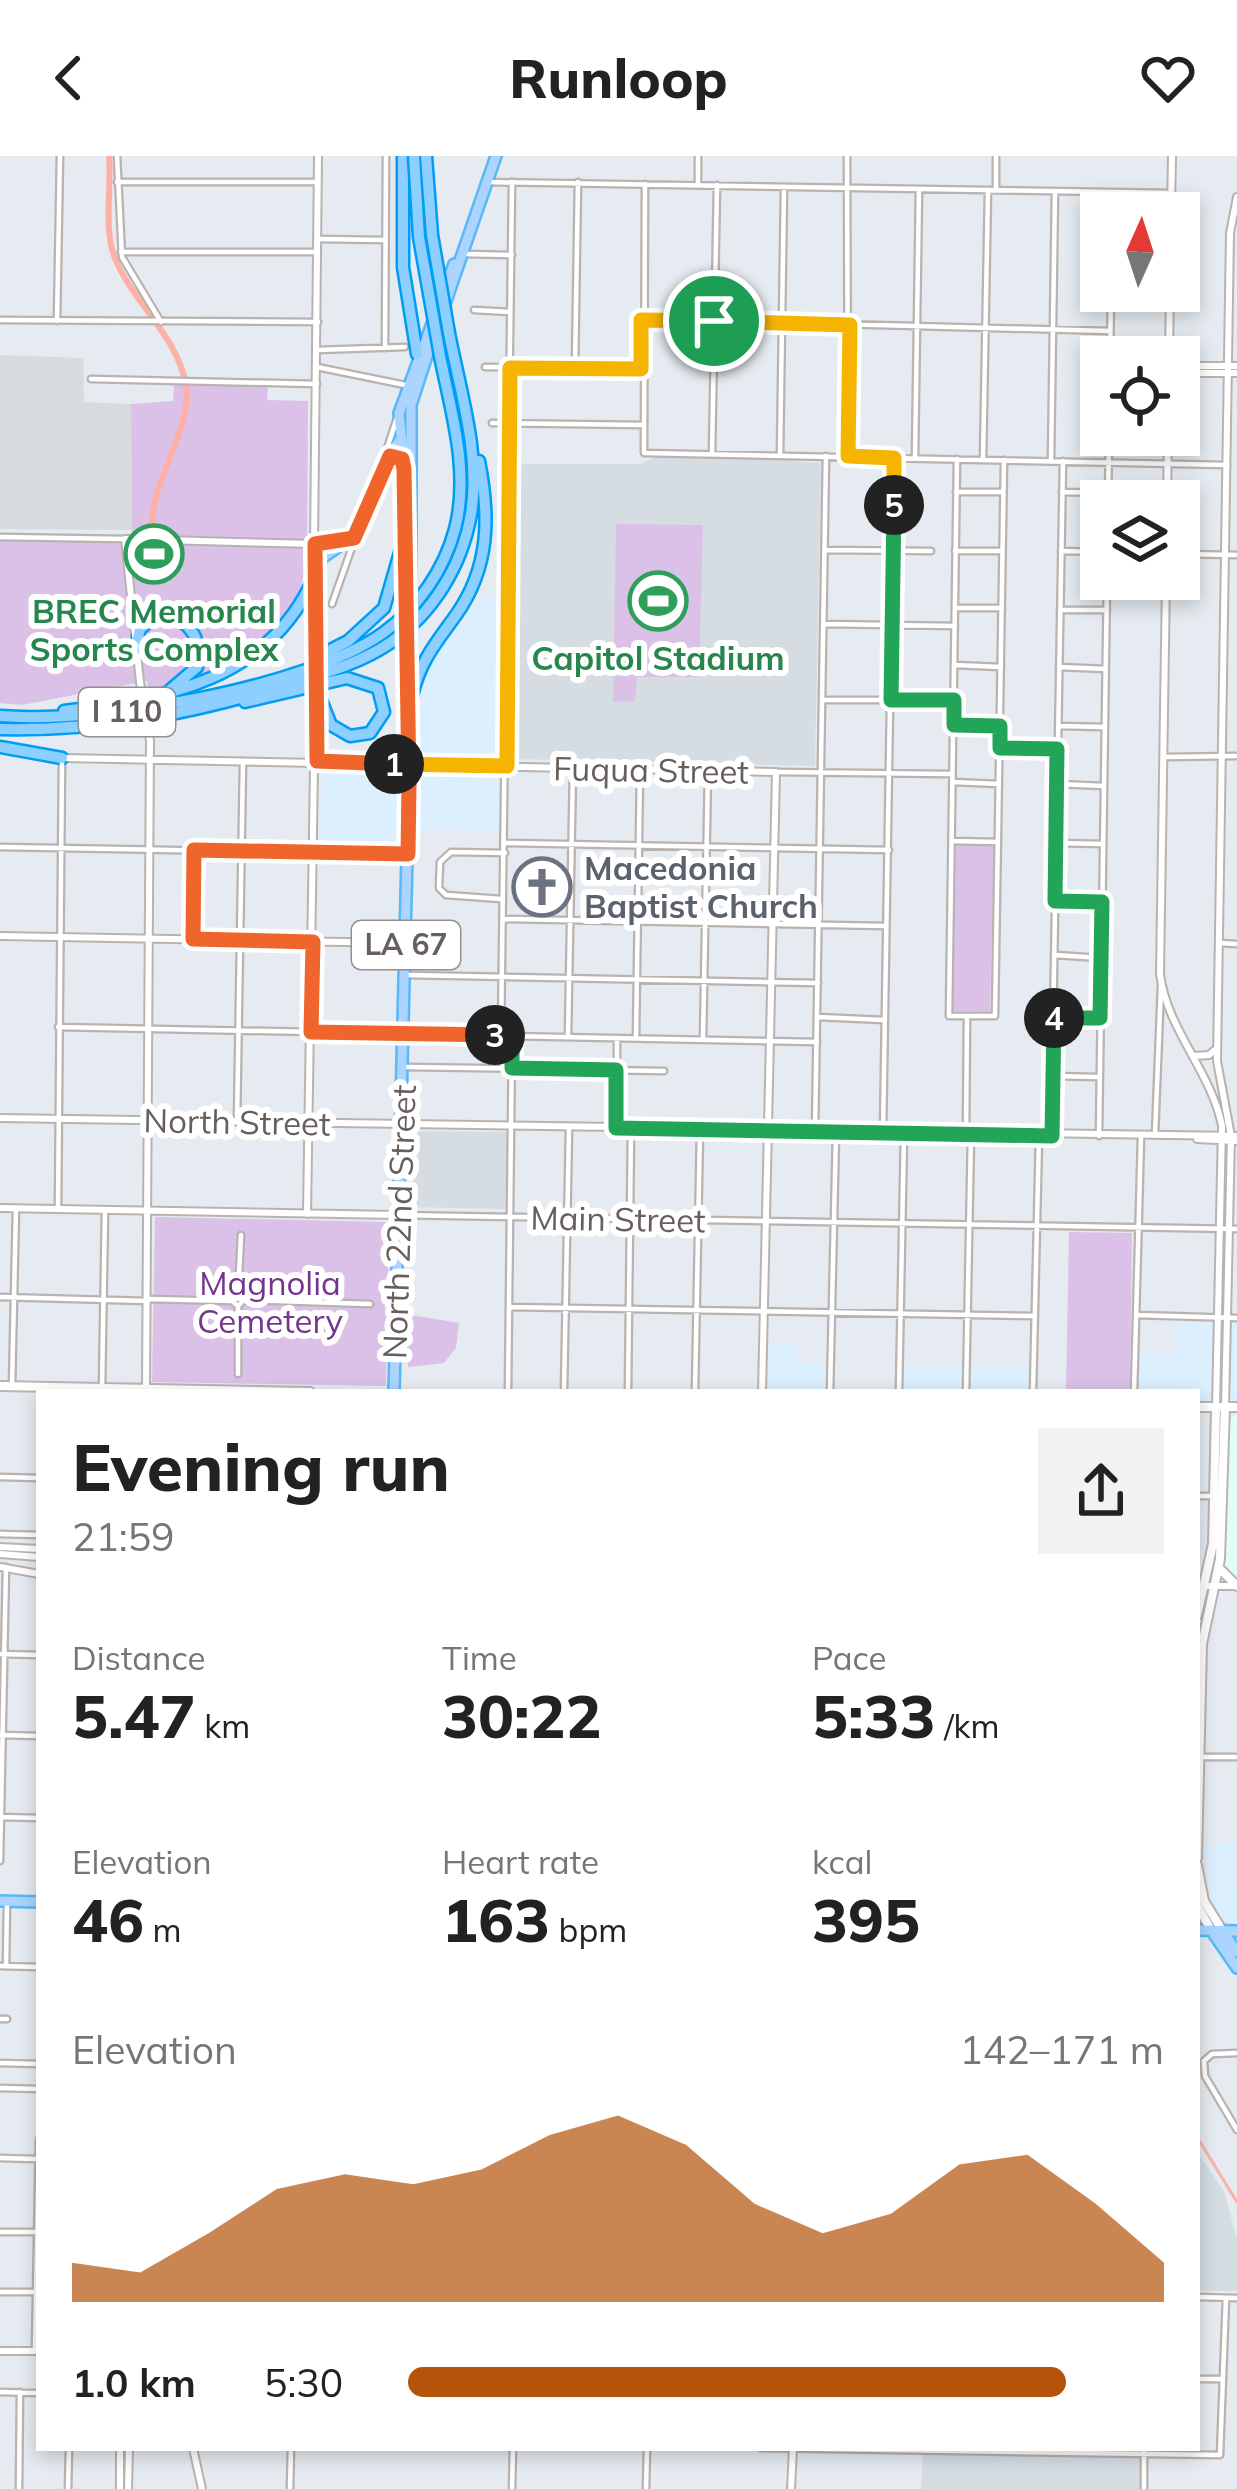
<!DOCTYPE html>
<meta charset="utf-8">
<style>
:root{--surface:#fff;--page:#f2f2f2;--text:#222;--muted:#767676;--accent:#b45309}
body{margin:0;font-family:Mulish,sans-serif;background:var(--page);color:var(--text);height:100vh;display:flex;flex-direction:column;font-size:45px;white-space:nowrap}
*{box-sizing:border-box;margin:0}
p{font-size:39px;color:var(--muted)}
.icon{flex:none;width:66px;height:66px;fill:none;stroke:currentColor;stroke-width:2;stroke-linecap:round;stroke-linejoin:round}
.map{position:relative;flex:1;overflow:hidden}
.sheet{position:absolute;left:36px;top:1233px;width:1164px;height:1062px;display:flex;flex-direction:column;background:var(--surface);border-radius:0px;box-shadow:0 6px 18px #0003}
.sheet>*{flex:none}
.needle{width:78px;rotate:3deg}
.tools{position:absolute;left:1080px;top:36px;display:grid;gap:24px}
.tools a{display:grid;place-items:center;width:120px;height:120px;border-radius:0px;background:var(--surface);box-shadow:0 6px 18px #0003;font-size:60px}
.pin{position:absolute;display:grid;place-items:center;width:102px;height:102px;color:#fff;margin:-51px;border:6px solid #fff;border-radius:50%;box-shadow:0 3px 12px #0007}
.km{position:absolute;width:60px;height:60px;margin:-30px;border-radius:50%;background:#222;color:#fff;font-size:33px;line-height:60px;text-align:center}
.round{display:grid;place-items:center;flex:none;width:126px;height:126px;border-radius:0px;background:var(--page)}
.head{display:flex;align-items:center;justify-content:space-between;height:204px;padding:0 36px}
h1{font-size:66px;font-weight:800;line-height:90px}
.metrics{display:grid;grid-template-columns:repeat(3,1fr);gap:18px;height:204px;padding:12px 36px}
.metrics div{display:grid;align-content:center}
.metrics b{font-size:60px;font-weight:800}
.metrics small{font-size:33px;font-weight:400}
.metrics p{font-size:33px}
.chart{height:336px;padding:24px 36px}
.chart p{display:flex;justify-content:space-between}
.chart svg{width:100%;height:216px;margin-top:12px;fill:var(--accent);opacity:.7}
ul{padding:0 36px;list-style:none;font-size:39px}
li{display:grid;grid-template-columns:192px 144px 1fr;align-items:center;height:90px}
li i{height:30px;border-radius:15px;background:var(--accent)}
header{display:flex;justify-content:space-between;align-items:center;height:156px;padding:0 36px;background:var(--surface);font-size:54px;font-weight:800}
.map>svg:first-child{display:block}
</style>
<header><svg class="icon" aria-label="back" viewBox="0 0 24 24"><path d="M15 5l-7 7 7 7"/></svg>Runloop<svg class="icon" aria-label="heart" viewBox="0 0 24 24"><path d="M12 20l-8-8c-3-5 5-10 8-4 3-6 11-1 8 4z"/></svg></header>
<div class="map">
<svg width="1237" height="2333" viewBox="0 0 1237 2333">
<rect width="100%" height="100%" fill="#e5ebf0"/>
<path fill="#dbefff" d="M484 439H503L499 602 420 600 423 512Z
M322 611 400 613 398 693 320 690Z
M419 621 502 623 501 675 417 673Z
M1177 1163 1237 1164V1244L1197 1243V1236H1137L1138 1197H1176Z
M768 1188 797 1189V1208H828L827 1235 767 1236Z
M902 1209 1032 1213 1030 1236H902Z
M1205 1687 1235 1688 1237 1768 1221 1763 1210 1745Z"/>
<path fill="#d8dbde" d="M0 199 83 202 84 246 131 248 132 374 0 373Z"/>
<path fill="#d6dde2" d="M664 297 821 307 815 610 512 603V308H641Z
M406 975 508 976 505 1053 404 1051Z
M1197 1996 1224 2035 1237 2084V2135H1197Z
M923 2296 1144 2300V2333H921Z"/>
<path fill="#e2fcf6" d="M1237 1258V1424L1228 1422 1224 1409 1227 1264Z"/>
<path fill="#dbc1e8" d="M174 228 268 230 267 244 308 245 307 410 295 449 262 486 215 521 149 536 147 525 22 549 0 547V383L132 386 131 248 173 245Z
M616 368 703 369 699 521H637L635 545 613 546Z
M956 689 994 690 990 856 953 855Z
M155 1061 389 1066 386 1230 152 1226Z
M1069 1076 1132 1077 1130 1236H1066Z
M411 1159 459 1167 456 1192 444 1207 408 1211 406 1165Z"/>
<g fill="none" stroke-linecap="round" stroke-linejoin="round">
<path stroke="#ffb0a6" stroke-width="3" d="M1197 1981 1237 2046"/>
<path stroke="#ffb0a6" stroke-width="6" d="M109 0C112 30 103 74 115 102 132 146 180 182 186 231 192 277 150 322 152 375"/>
<g stroke="#b8b3b1" stroke-width="9">
<path id="minor" d="M117 0 122 101 161 166
M847 0 848 300
M117 26H316
M486 26 1171 37
M645 28 644 297 1227 309
M698 29V0
M996 33V0
M1112 57 1113 39
M318 83 384 84
M121 96H318
M465 98 512 99
M474 154 510 156
M641 163 1110 175
M0 164 318 166
M57 165 60 0
M385 192 386 0
M317 194 405 191
M1110 201 1111 135
M317 211 405 229
M485 211 641 213
M575 212 578 26
M91 223 317 228
M492 267 643 269
M712 298 717 29
M780 300 784 32
M915 302 919 33
M957 303 949 860H995L1004 304
M983 304 988 34
M1051 305 1055 35
M956 336H1003
M1062 336 1108 337
M1108 345 1109 279
M0 381 125 383
M320 387 355 381
M315 388 345 391 357 384 397 262
M826 394 931 395
M955 395H1002
M1061 395 1101 396
M1179 398 1237 399
M332 448 357 377
M955 452H1002
M1060 454H1107
M824 468 955 470
M955 509 1001 511
M1059 511 1106 513
M822 544H954
M954 569 1000 570
M1058 570 1104 571
M1000 591 1054 593
M1163 601 1237 600
M776 616 950 618
M953 626 999 628
M1057 628 1104 630
M952 685 998 686
M505 687 889 694
M1056 687 1103 688
M0 691 408 698
M501 743 446 739 439 732 440 706 451 696 505 697
M1056 745 1102 746
M503 763 886 770
M193 783 194 694
M1219 787 1237 788
M1055 799 1101 802
M406 819 818 827
M817 861 884 864
M1054 862 1100 863
M58 871 817 886
M501 879 512 26
M568 880 573 612
M636 881 640 614
M703 883 708 615
M406 911 664 915
M1052 920 1098 921
M237 966 243 605
M617 972V882
M815 976 826 300
M883 977 894 302
M966 979 967 860
M1155 979 1161 830
M1051 980 1063 305
M1099 980 1107 423
M58 1053 62 603
M397 1059 1237 1073
M238 1140 241 1079
M0 1141 148 1145
M149 1143 232 1145 238 1150 244 1144 238 1140 232 1145
M244 1144 370 1148
M238 1150V1218
M509 1151 1035 1160
M1136 1159 1237 1162
M12 1230 16 1052
M102 1232 105 1054
M508 1236 512 882
M564 1236 569 972
M628 1236 631 973
M695 1236 700 974
M830 1236 836 977
M899 1236 904 978
M966 1236 971 979
M1033 1236 1039 980
M1134 1236 1141 981
M0 1321 39 1322
M1197 1340H1213
M0 1378 39 1379
M0 1498 39 1499
M0 1579 39 1580
M1203 1601H1237
M0 1661 39 1662
M0 1705 6 1411
M0 1810 39 1811
M6 1810 7 1746
M0 1863H7
M1237 1897 1212 1898 1204 1905 1205 1920 1237 1974
M0 1907 39 1908
M0 1932 39 1933
M0 2002 36 2003
M0 2076H36
M0 2136H36
M1197 2141 1237 2142
M35 2194 39 1983
M1197 2223H1221
M0 2236 39 2237
M761 2292 1220 2299 1226 2142
M19 2333 20 2236
M68 2333 69 2292
M290 2333 291 2292
M512 2333 513 2292
M646 2333 647 2292
M1144 2333V2292"/>
</g>
<g stroke="#b8b3b1" stroke-width="10">
<path id="tertiary" d="M1171 57 1172 0
M1169 201 1170 135
M1179 210H1237
M1179 217H1237
M1167 345 1168 279
M1166 423 1160 818C1167 874 1211 915 1222 970L1216 1251
M313 485 318 0
M140 526 125 383 315 388
M62 602 776 616 762 1236
M0 780 404 787
M1193 900 1209 899 1216 893
M0 962 1237 980
M1197 983 1237 985
M0 1052 397 1059
M307 1058 315 547
M146 1232 150 585
M1225 1251 1231 980 1217 905 1230 77 1237 41
M0 1391 39 1393
M0 1398 39 1401
M0 1411 39 1418
M1197 1430H1235
M0 2195H39
M193 2292 202 2333
M120 2333V2292
M128 2333 129 2292
M791 2333 793 2292"/>
</g>
<g stroke="#bab4b2" stroke-width="12">
<path id="secondary" d="M0 1230 310 1236
M1197 1251H1237
M1219 1412 1237 1430
M1197 1459 1213 1388 1216 1251
M1197 1702 1202 1488 1220 1403 1225 1251
M1197 1709 1204 1745 1222 1774
M1197 1749 1211 1774"/>
</g>
<g stroke="#59b8f5" stroke-width="14">
<path id="primary" d="M445 148 496 0
M385 304 401 283
M405 321 399 257 454 108
M315 407 338 391
M411 424V249L435 175
M394 1236 412 495
M0 1745 39 1746
M1197 1774 1237 1775
M1211 1774 1237 1812
M1222 1774 1237 1796"/>
</g>
<g stroke="#009df5" stroke-width="15">
<path id="motorway" d="M403 0V111L417 198
M135 495 140 473 153 462C185 456 204 480 197 511L170 534
M319 500 348 485 384 452 405 379
M412 540C420 505 436 487 456 459 490 411 490 360 479 305
M245 546 347 522 378 532 384 556 370 577 350 580 331 569 321 544
M64 555C167 542 270 525 315 419
M0 560C97 568 304 533 383 477 418 452 444 414 455 373 470 315 451 256 440 200
M0 573C101 575 193 558 288 528 324 517 359 508 390 487 433 457 462 410 471 358 481 299 460 235 449 177
M0 591 62 602"/>
</g>
<use href="#minor" stroke="#fff" stroke-width="4.5"/>
<use href="#tertiary" stroke="#fff" stroke-width="6"/>
<use href="#secondary" stroke="#fff" stroke-width="8"/>
<use href="#primary" stroke="#abd4ff" stroke-width="9"/>
<use href="#motorway" stroke="#8dcfff" stroke-width="10"/>
<g stroke="#b8b3b1" stroke-width="10" stroke-linecap="butt">
<path id="tertiary-bridge" d="M320 483 321 544
M313 485 315 547
M140 526 150 585"/>
</g>
<g stroke="#59b8f5" stroke-width="14" stroke-linecap="butt">
<path id="primary-bridge" d="M411 424 412 495"/>
</g>
<g stroke="#009df5" stroke-width="15" stroke-linecap="butt">
<path id="motorway-bridge" d="M414 0 419 81 440 200
M426 0 432 79 449 177"/>
</g>
<use href="#tertiary-bridge" stroke="#fff" stroke-width="6"/>
<use href="#primary-bridge" stroke="#abd4ff" stroke-width="9"/>
<use href="#motorway-bridge" stroke="#8dcfff" stroke-width="10"/>
</g>
<g fill="none" stroke-linecap="round" stroke-linejoin="round">
<g stroke="#fff" stroke-width="24">
<path id="split-1" d="M394 608 507 610 510 212 641 213V164L714 165"/>
</g>
<g stroke="#fff" stroke-width="24">
<path id="split-2" d="M394 608 317 605 315 388 354 382 390 300 402 303 404 313 409 628"/>
</g>
<g stroke="#fff" stroke-width="24">
<path id="split-3" d="M409 628 408 698 194 694 193 783 313 786 311 876 495 879"/>
</g>
<g stroke="#fff" stroke-width="24">
<path id="split-4" d="M495 879 512 880V912L616 914V972L1052 980 1054 862"/>
</g>
<g stroke="#fff" stroke-width="24">
<path id="split-5" d="M894 349 891 544H954V569L1000 570V592L1057 593 1055 745 1102 746 1100 862H1054"/>
</g>
<g stroke="#fff" stroke-width="24">
<path id="split-6" d="M714 165 850 169 848 300 894 302V349"/>
</g>
<use href="#split-1" stroke="#f5b400" stroke-width="15"/>
<use href="#split-2" stroke="#f0652b" stroke-width="15"/>
<use href="#split-3" stroke="#f0652b" stroke-width="15"/>
<use href="#split-4" stroke="#22a559" stroke-width="15"/>
<use href="#split-5" stroke="#22a559" stroke-width="15"/>
<use href="#split-6" stroke="#f5b400" stroke-width="15"/>
</g>
<defs>
<g id="stadium-ring" transform="scale(3)"><circle r="9.5" fill="#fff" stroke="#2e9e5b" stroke-width="1.5"/><path d="M0-5a6.5 5 0 1 0 0 10a6.5 5 0 1 0 0-10ZM-3.5-1.8h7v3.6h-7Z" fill="#2e9e5b"/></g>
<g id="church-ring" transform="scale(3)"><circle r="9.5" fill="#fff" stroke="#6b7280" stroke-width="1.5"/><path d="M-1.2-6h2.4v3.5h3.3v2.4h-3.3V6h-2.4V-.1h-3.3v-2.4h3.3Z" fill="#6b7280"/></g>
</defs>
<g fill-rule="evenodd">
<use href="#stadium-ring" x="154" y="398"/>
<use href="#stadium-ring" x="658" y="445"/>
<use href="#church-ring" x="542" y="731"/>
</g>
<g text-anchor="middle" stroke-width="12" stroke-linejoin="round" paint-order="stroke">
<g fill="#fff" stroke="#948f8e" stroke-width="3">
<rect x="79" y="532" width="96" height="48" rx="9"/>
<rect x="352" y="765" width="108" height="48" rx="9"/>
</g>
<g font-size="30" font-weight="bold" fill="#665f5d">
<text x="127" y="566">I 110</text>
<text x="406" y="799">LA 67</text>
</g>
<g font-size="33" font-weight="bold" fill="#27864d" stroke="#fff">
<text x="154" y="467">BREC Memorial<tspan x="154" dy="38">Sports Complex</tspan></text>
<text x="658" y="514">Capitol Stadium</text>
</g>
<g font-size="33" fill="#665f5d" stroke="#fff">
<text transform="translate(651 614) rotate(1)" y="12">Fuqua Street</text>
<text transform="translate(237 966) rotate(1)" y="12">North Street</text>
<text transform="translate(618 1063) rotate(1)" y="12">Main Street</text>
<text transform="translate(399 1066) rotate(-88)" y="12">North 22nd Street</text>
</g>
<g font-size="33" font-weight="bold" fill="#5b616d" stroke="#fff" text-anchor="start">
<text x="584" y="724">Macedonia<tspan x="584" dy="38">Baptist Church</tspan></text>
</g>
<g font-size="33" fill="#74358d" stroke="#fff">
<text x="270" y="1139">Magnolia<tspan x="270" dy="38">Cemetery</tspan></text>
</g>
</g>
</svg>
<div class="tools">
<a><svg class="needle" viewBox="-14 -14 28 28"><path d="M0-13l5 13h-10z" fill="#e53935"/><path d="M0 13l5-13h-10z" fill="#767676"/></svg></a>
<a><svg class="icon" aria-label="locate" viewBox="0 0 24 24"><circle cx="12" cy="12" r="6"/><path d="M12 2v4M12 18v4M2 12h4M18 12h4"/></svg></a>
<a><svg class="icon" aria-label="layers" viewBox="0 0 24 24"><path d="M12 4l9 5-9 5-9-5zM3 14l9 5 9-5"/></svg></a>
</div>
<div class="pin" style="left:714px;top:165px;background:#1e9e55"><svg class="icon" aria-label="arrive" viewBox="0 0 24 24"><path d="M6 21V4h12l-3 4 3 4H6"/></svg></div>
<b class="km" style="left:394px;top:608px">1</b>
<b class="km" style="left:495px;top:879px">3</b>
<b class="km" style="left:1054px;top:862px">4</b>
<b class="km" style="left:894px;top:349px">5</b>
<section class="sheet">
<div class="head"><div><h1>Evening run</h1><p>21:59</p></div><a class="round"><svg class="icon" aria-label="share" viewBox="0 0 24 24"><path d="M12 15V3M7 8l5-5 5 5M5 13v7h14v-7"/></svg></a></div>
<div class="metrics">
<div><p>Distance</p><b>5.47<small> km</small></b></div>
<div><p>Time</p><b>30:22</b></div>
<div><p>Pace</p><b>5:33<small> /km</small></b></div>
</div>
<div class="metrics">
<div><p>Elevation</p><b>46<small> m</small></b></div>
<div><p>Heart rate</p><b>163<small> bpm</small></b></div>
<div><p>kcal</p><b>395</b></div>
</div>
<div class="chart"><p><span>Elevation</span>142–171 m</p>
<svg viewBox="0 0 160 44" preserveAspectRatio="none"><path d="M0 44V36L10 38L20 30L30 21L40 18L50 20L60 17L70 10L80 6L90 12L100 24L110 30L120 26L130 16L140 14L150 24L160 36V44z"/></svg>
</div>
<ul>
<li><b>1.0 km</b>5:30<i style="width:87%"></i></li>
</ul>
</section>
</div>
